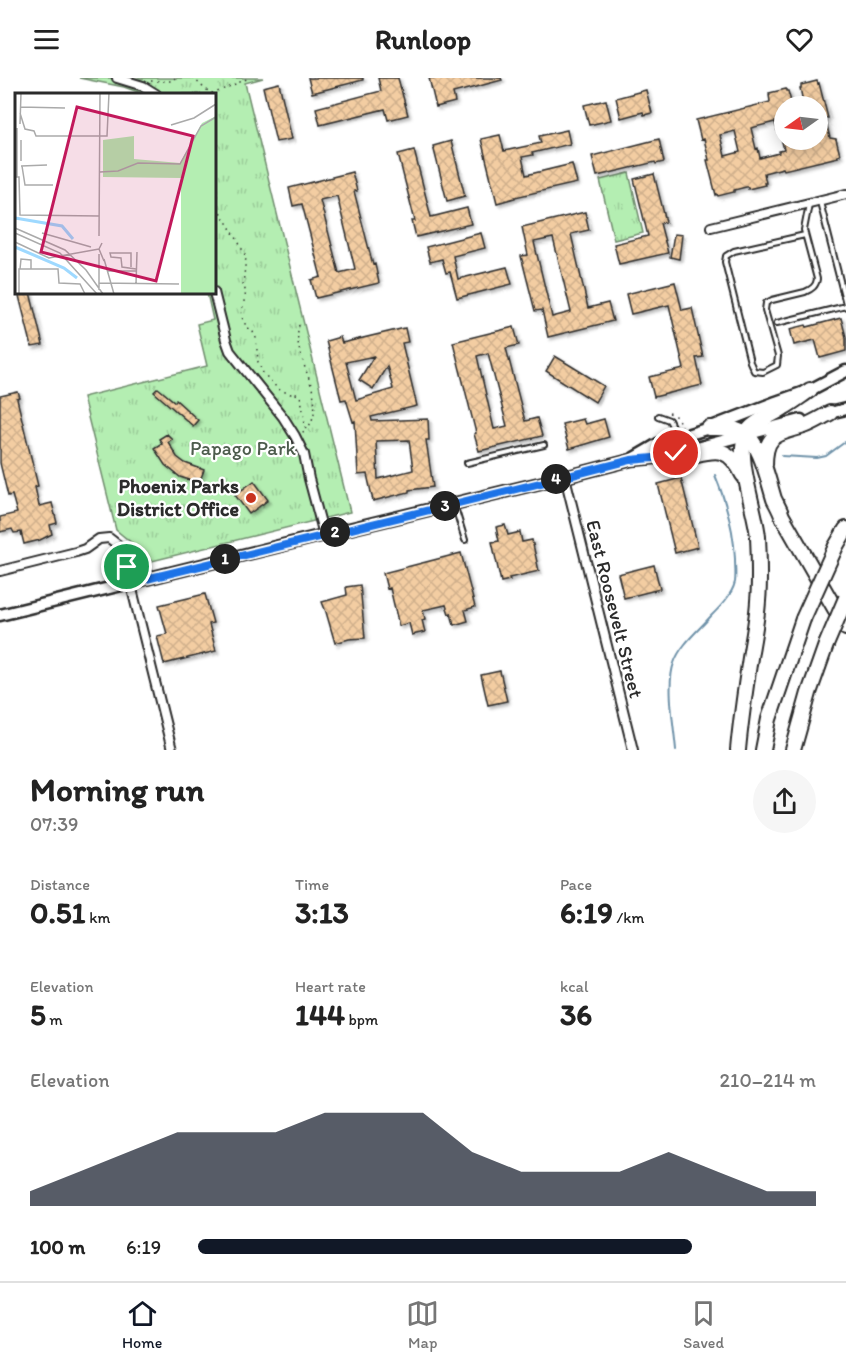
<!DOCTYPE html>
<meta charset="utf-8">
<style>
:root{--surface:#fff;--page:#f6f6f6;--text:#222;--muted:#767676;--line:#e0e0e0;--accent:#111827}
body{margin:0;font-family:Itim,sans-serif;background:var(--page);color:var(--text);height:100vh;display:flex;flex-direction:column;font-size:22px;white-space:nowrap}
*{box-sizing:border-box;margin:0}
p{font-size:20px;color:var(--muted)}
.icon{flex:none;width:33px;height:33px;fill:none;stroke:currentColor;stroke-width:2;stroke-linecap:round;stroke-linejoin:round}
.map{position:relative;height:672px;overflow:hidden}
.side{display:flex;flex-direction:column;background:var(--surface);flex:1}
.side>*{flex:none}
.needle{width:39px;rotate:256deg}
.tools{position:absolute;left:774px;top:18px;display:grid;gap:12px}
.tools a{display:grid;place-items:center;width:54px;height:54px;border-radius:50%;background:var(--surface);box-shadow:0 3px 15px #0003;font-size:30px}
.pin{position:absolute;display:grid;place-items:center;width:51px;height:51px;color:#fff;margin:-26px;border:3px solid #fff;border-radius:50%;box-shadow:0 2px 6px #0007}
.km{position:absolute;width:30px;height:30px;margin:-15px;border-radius:50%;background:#222;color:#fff;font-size:16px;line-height:30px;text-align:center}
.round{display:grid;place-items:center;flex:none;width:63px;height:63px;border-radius:32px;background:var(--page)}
.headline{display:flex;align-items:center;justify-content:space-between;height:102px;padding:0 30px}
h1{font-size:33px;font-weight:800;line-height:45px}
.metrics{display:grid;grid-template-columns:repeat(3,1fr);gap:9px;height:102px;padding:6px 30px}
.metrics div{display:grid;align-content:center}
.metrics b{font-size:30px;font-weight:800}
.metrics small{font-size:16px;font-weight:400}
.metrics p{font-size:16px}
.chart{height:168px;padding:12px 30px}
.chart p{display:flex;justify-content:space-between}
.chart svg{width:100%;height:108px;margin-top:6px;fill:var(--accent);opacity:.7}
ul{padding:0 30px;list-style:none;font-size:20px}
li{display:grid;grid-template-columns:96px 72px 1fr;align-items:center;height:45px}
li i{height:15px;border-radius:8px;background:var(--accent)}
header{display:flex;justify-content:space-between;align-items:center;height:78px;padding:0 30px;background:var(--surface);font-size:27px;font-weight:800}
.dock{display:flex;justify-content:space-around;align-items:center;height:84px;border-top:2px solid var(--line);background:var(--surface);font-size:16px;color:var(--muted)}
.dock a{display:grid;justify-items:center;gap:3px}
.dock .on{color:var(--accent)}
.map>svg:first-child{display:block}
</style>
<header><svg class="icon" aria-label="menu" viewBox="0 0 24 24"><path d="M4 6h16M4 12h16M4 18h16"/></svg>Runloop<svg class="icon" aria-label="heart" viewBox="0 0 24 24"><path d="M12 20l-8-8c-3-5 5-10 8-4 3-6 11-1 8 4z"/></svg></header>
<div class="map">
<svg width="846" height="672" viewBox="0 0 846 672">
<defs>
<pattern id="grass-tufts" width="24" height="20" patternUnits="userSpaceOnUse" patternTransform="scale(1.5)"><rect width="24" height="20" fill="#b4eeb2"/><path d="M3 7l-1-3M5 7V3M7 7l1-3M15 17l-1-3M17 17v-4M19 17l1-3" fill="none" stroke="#9bcc99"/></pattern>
<pattern id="building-cross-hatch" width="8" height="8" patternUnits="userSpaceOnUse" patternTransform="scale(1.5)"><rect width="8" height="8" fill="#f3cda2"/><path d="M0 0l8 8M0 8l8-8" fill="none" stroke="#d0b08c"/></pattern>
<filter id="shadow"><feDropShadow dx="2.5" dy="2.5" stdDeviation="1.5" flood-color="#0004"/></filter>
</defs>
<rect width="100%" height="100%" fill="#fff"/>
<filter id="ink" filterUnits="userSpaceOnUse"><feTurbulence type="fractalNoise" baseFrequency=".0167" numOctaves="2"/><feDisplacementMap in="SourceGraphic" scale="12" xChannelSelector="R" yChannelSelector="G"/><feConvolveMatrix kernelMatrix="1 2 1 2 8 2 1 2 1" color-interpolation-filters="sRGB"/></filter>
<g filter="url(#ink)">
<path fill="url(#grass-tufts)" stroke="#708c6e" stroke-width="1.5" d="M79 0H263L245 5 350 434 144 485 137 482 133 466 116 452 83 319 207 288 197 246 213 242 207 215 214 214V16H143L124 9Z
M629 95 643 155 614 162 600 102Z"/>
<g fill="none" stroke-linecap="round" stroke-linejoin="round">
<path stroke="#7093aa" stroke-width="2" d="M782 378 817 380 826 378 845 364
M676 672C674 648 666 607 674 585 680 567 699 552 711 538 720 529 732 517 735 504 736 497 735 489 735 481 734 451 726 424 715 397"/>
</g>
<path fill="url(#building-cross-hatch)" stroke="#2b2b2b" stroke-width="1.5" fill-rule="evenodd" filter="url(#shadow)" d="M308 0H363V2L312 15Z
M378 0H398L408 37 388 42 385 31 320 47 316 30 381 13Z
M429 0H501L502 2 453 15 455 24 436 29Z
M817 3 818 6 819 5 828 40H825L830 60 836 61 840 77 837 78 838 79 784 92 783 90 764 95 766 105H764L765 107 748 111V109H746L734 112V114L718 118 717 116 716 117 707 82H709L704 61 701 62 696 42 770 24 769 17H770L769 15 786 11V13H788L792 27 790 28H784V62H818V28H806L805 23 803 24 800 10H801V7ZM775 44 777 52 779 51 784 72 779 73V75L760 80 758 70 756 71 751 50ZM735 53 740 74 725 78 720 57Z
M279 5 292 61 276 64 263 9Z
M646 12 652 35 644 37 643 34 621 40 616 20Z
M606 22 611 42 589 47 584 27Z
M567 52 570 66 532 75 533 77 522 79 526 97 572 86 577 105 515 119V120L497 125 481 61 500 57 504 73 541 65 539 58Z
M659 61 664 84 656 86 655 84 597 98 592 78Z
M451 63 465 118 447 123 433 68Z
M414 72 431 139 467 130 471 146 416 159 412 143H415L398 76Z
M352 94 357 113H354L373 187 375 186 379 205 316 220 311 202 321 199 302 126 293 128 289 110ZM337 118 355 191 339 195 320 122Z
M654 96 666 144 660 145 668 175 619 186 614 166 648 158 634 101Z
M585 134 589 152 571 156 588 230 608 225 613 243 548 259 542 232 535 233 521 178 528 177 522 149ZM553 160 571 234 552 239 534 164Z
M481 155 485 170 453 178 458 201 507 189 512 206 457 220 450 194 446 195 442 181 430 184 426 169Z
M674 156 682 157 679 181 670 179Z
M675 204 682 232 692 230 703 279 696 280 702 307 654 319 649 299 684 291 669 227 631 236 626 216Z
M18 214H30L43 267 32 269Z
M841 240 846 259V273L820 280 815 262 794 267 790 251 806 247 807 249Z
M514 249 519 267 506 270 525 343 537 340 542 358 479 373 474 356 476 355 453 264ZM488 275 507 348 494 351 477 278Z
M405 250 408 264 402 265 417 328 371 339 372 343 428 341 429 362H426L433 409 409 412V414L373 423 367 396 358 397 355 343 353 344 346 321 341 322 326 263 340 259 342 265ZM374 278 359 302 373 311 387 288 393 311 356 322 346 284ZM409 362 413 392 378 401 376 363Z
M555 278 604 308 595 324 546 293Z
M158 310 175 324 176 322 198 342 193 348 154 314Z
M18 314 20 320 17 321 38 408 35 409 39 428 52 425 57 445 50 447 52 456 40 462 24 466 21 454 14 455 12 451 0 454V439L17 435 12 417 8 418 0 385V318Z
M583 341 585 346 604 341 609 359 569 371 562 346Z
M167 356 172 361 168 364 177 379 185 385 204 392 199 405 180 399 165 387 154 370 162 365 159 361Z
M681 400 698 469 675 475 658 406Z
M254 403 268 422 249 436 235 417Z
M505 447 508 457 520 454 522 464 532 462 539 493 509 500 510 502 501 504 492 464 499 463 496 449Z
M461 475 475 529 465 532 468 543 454 547 451 535 449 536 446 527 423 532 425 541 422 542 425 554 412 557 409 545 399 548 390 510 387 511 383 495Z
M654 487 660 511 624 520 618 496Z
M360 507 365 560 349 561 335 565 326 534 322 524 347 517 346 509Z
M205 516 213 545 209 546 216 573 164 586 157 558 167 556 159 527Z
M500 593 507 623 488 627 481 597Z"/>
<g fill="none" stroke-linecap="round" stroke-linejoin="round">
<g stroke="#2b2b2b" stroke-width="8">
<path id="service" d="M820 124 846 226
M805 157 734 173 726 178 725 184 750 284 754 293 763 294 777 287 778 278 765 232 766 225 772 222 805 214C812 211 816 208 817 201L804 152 809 126
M777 245 846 228
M658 338 669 342 677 359
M467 385 544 367
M454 426 465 462"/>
</g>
<g stroke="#2b2b2b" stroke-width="12">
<path id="minor" d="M117 0 143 8 156 16
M711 149 846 116
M214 214 226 262 230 273 283 339 295 358 304 376 309 401 324 457
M565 399 633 672
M0 493 76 474 85 471 99 461 109 460 118 467 126 487 172 672"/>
</g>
<g stroke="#2b2b2b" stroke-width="15">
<path id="secondary" d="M825 336 846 331
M685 373 801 342
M634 380 658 366 709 350 776 324 810 312 846 293
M0 537 324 457 565 399 631 382 664 379 671 377"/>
</g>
<g stroke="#2b2b2b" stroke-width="18">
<path id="motorway" d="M709 350C720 350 731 349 742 354 760 362 768 402 774 421 777 427 780 432 782 438L846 550
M664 379C669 379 674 380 678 380 708 376 725 360 743 397
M765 387C765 355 778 356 804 348 813 345 822 339 830 335
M836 468 846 451
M738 672C741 639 746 606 751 573 754 556 757 540 758 523 760 502 759 480 758 459 756 433 735 379 746 356 753 343 772 338 783 330 792 325 801 318 810 312
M763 672 769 641 803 541
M793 672 809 615 826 567"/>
</g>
<path stroke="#2b2b2b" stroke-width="1.5" stroke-dasharray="1.5 4.5" stroke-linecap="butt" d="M193 0 204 10 211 15 217 14 249 0
M151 3H172L175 0
M214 82 216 84 217 129 237 161 246 179 243 207 246 214 241 237 246 248 253 254 256 260 258 284 263 295 278 311 290 316 294 315 300 318 302 326 306 352 301 355
M299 247C290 282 331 318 307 351
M669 335C676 337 679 342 681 348"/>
<use href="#service" stroke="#fff" stroke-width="4"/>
<use href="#minor" stroke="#fff" stroke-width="8"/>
<use href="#secondary" stroke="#fff" stroke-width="10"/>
<use href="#motorway" stroke="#fff" stroke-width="14"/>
<g stroke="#2b2b2b" stroke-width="18" stroke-linecap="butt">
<path id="motorway-bridge" d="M803 541 836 468
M826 567 846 520"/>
</g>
<use href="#motorway-bridge" stroke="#fff" stroke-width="14"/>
</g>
</g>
<g fill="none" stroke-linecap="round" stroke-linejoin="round" filter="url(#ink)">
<g stroke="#fff" stroke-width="12">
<path id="route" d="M127 489 130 505 565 399 631 382 664 379 676 375"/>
</g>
<use href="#route" stroke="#1a73e8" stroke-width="8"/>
</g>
<circle fill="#c8321e" stroke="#fff" stroke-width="2" cx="251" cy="420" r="6"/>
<g text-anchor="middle" stroke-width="4.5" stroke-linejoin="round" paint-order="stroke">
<g font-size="20" fill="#4d5c4d" stroke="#fff">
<text x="243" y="377">Papago Park</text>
</g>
<g font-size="20" font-weight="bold" fill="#2b2b2b" stroke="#fff" text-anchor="end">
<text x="239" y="415">Phoenix Parks<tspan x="239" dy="23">District Office</tspan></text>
</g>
<g font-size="20" fill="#2b2b2b" stroke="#fff">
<text transform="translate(615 531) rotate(76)" y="7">East Roosevelt Street</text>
</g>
</g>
<g transform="translate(15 15)">
<rect width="201" height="201" fill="#fff"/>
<path d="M201 23V201H166V85L88 84V47L119 43V66L165 70 187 30Z" fill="#b4eeb2"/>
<path fill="none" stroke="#9ed9ff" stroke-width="3" d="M0 125 47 133 58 146M0 154 49 175 62 185"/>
<path fill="none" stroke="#aaa" stroke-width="1.5" d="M14 0H45M5 14 50 15M5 20 10 36 19 38 21 43H92L94 0M5 31 6 0M156 32 179 25 201 11M6 68V47M6 73 32 72M7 73 10 92H38M85 79 103 78 123 70 165 71 186 33 201 24M0 84H4L5 122 84 123M2 84V35M0 135 50 157 71 177 88 201M0 140 45 160 82 201M27 140 76 154M84 143 85 0M0 149 34 165 84 156M87 150 84 156 89 168M84 161V197M89 166 99 201M116 174V160H95L96 164 106 165 107 174 121 176M5 176 6 166 16 167V176M92 178H121M84 190 164 191M121 191 122 159M4 201V176H43L44 190 65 191 70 201"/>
<path fill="#c2185b" fill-opacity="0.15" stroke="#c2185b" stroke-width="3" d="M62 14 178 43 141 188 26 159Z"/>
<rect width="201" height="201" fill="none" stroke="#2b2b2b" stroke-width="3"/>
</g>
</svg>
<div class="tools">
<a><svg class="needle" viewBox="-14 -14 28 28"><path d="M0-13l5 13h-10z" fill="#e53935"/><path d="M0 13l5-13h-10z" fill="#767676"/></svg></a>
</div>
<div class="pin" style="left:127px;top:489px;background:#1e9e55"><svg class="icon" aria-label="arrive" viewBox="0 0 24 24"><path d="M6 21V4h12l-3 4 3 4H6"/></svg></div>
<div class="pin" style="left:676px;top:375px;background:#d93025"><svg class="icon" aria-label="check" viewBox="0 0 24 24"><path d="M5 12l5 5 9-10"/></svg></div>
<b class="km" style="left:225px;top:481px">1</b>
<b class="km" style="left:335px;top:454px">2</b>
<b class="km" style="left:445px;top:428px">3</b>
<b class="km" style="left:556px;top:401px">4</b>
</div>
<section class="side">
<div class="headline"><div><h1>Morning run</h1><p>07:39</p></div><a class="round"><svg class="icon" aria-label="share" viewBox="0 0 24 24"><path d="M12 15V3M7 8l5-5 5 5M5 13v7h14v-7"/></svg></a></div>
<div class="metrics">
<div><p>Distance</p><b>0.51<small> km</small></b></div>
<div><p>Time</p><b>3:13</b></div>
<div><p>Pace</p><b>6:19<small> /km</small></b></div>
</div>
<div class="metrics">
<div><p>Elevation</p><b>5<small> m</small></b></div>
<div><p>Heart rate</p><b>144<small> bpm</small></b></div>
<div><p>kcal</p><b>36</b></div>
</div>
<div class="chart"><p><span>Elevation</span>210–214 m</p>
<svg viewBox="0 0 160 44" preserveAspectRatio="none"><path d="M0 44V38L10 30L20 22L30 14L40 14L50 14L60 6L70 6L80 6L90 22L100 30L110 30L120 30L130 22L140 30L150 38L160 38V44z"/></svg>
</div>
<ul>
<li><b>100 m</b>6:19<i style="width:80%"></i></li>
</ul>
</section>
<nav class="dock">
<a class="on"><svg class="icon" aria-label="home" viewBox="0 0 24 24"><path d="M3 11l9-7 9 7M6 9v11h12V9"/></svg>Home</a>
<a><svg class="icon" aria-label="map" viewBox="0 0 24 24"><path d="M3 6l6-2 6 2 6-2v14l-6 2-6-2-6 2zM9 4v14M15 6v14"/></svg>Map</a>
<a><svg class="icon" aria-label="saved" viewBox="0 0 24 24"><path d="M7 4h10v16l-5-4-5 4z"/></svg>Saved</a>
</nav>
